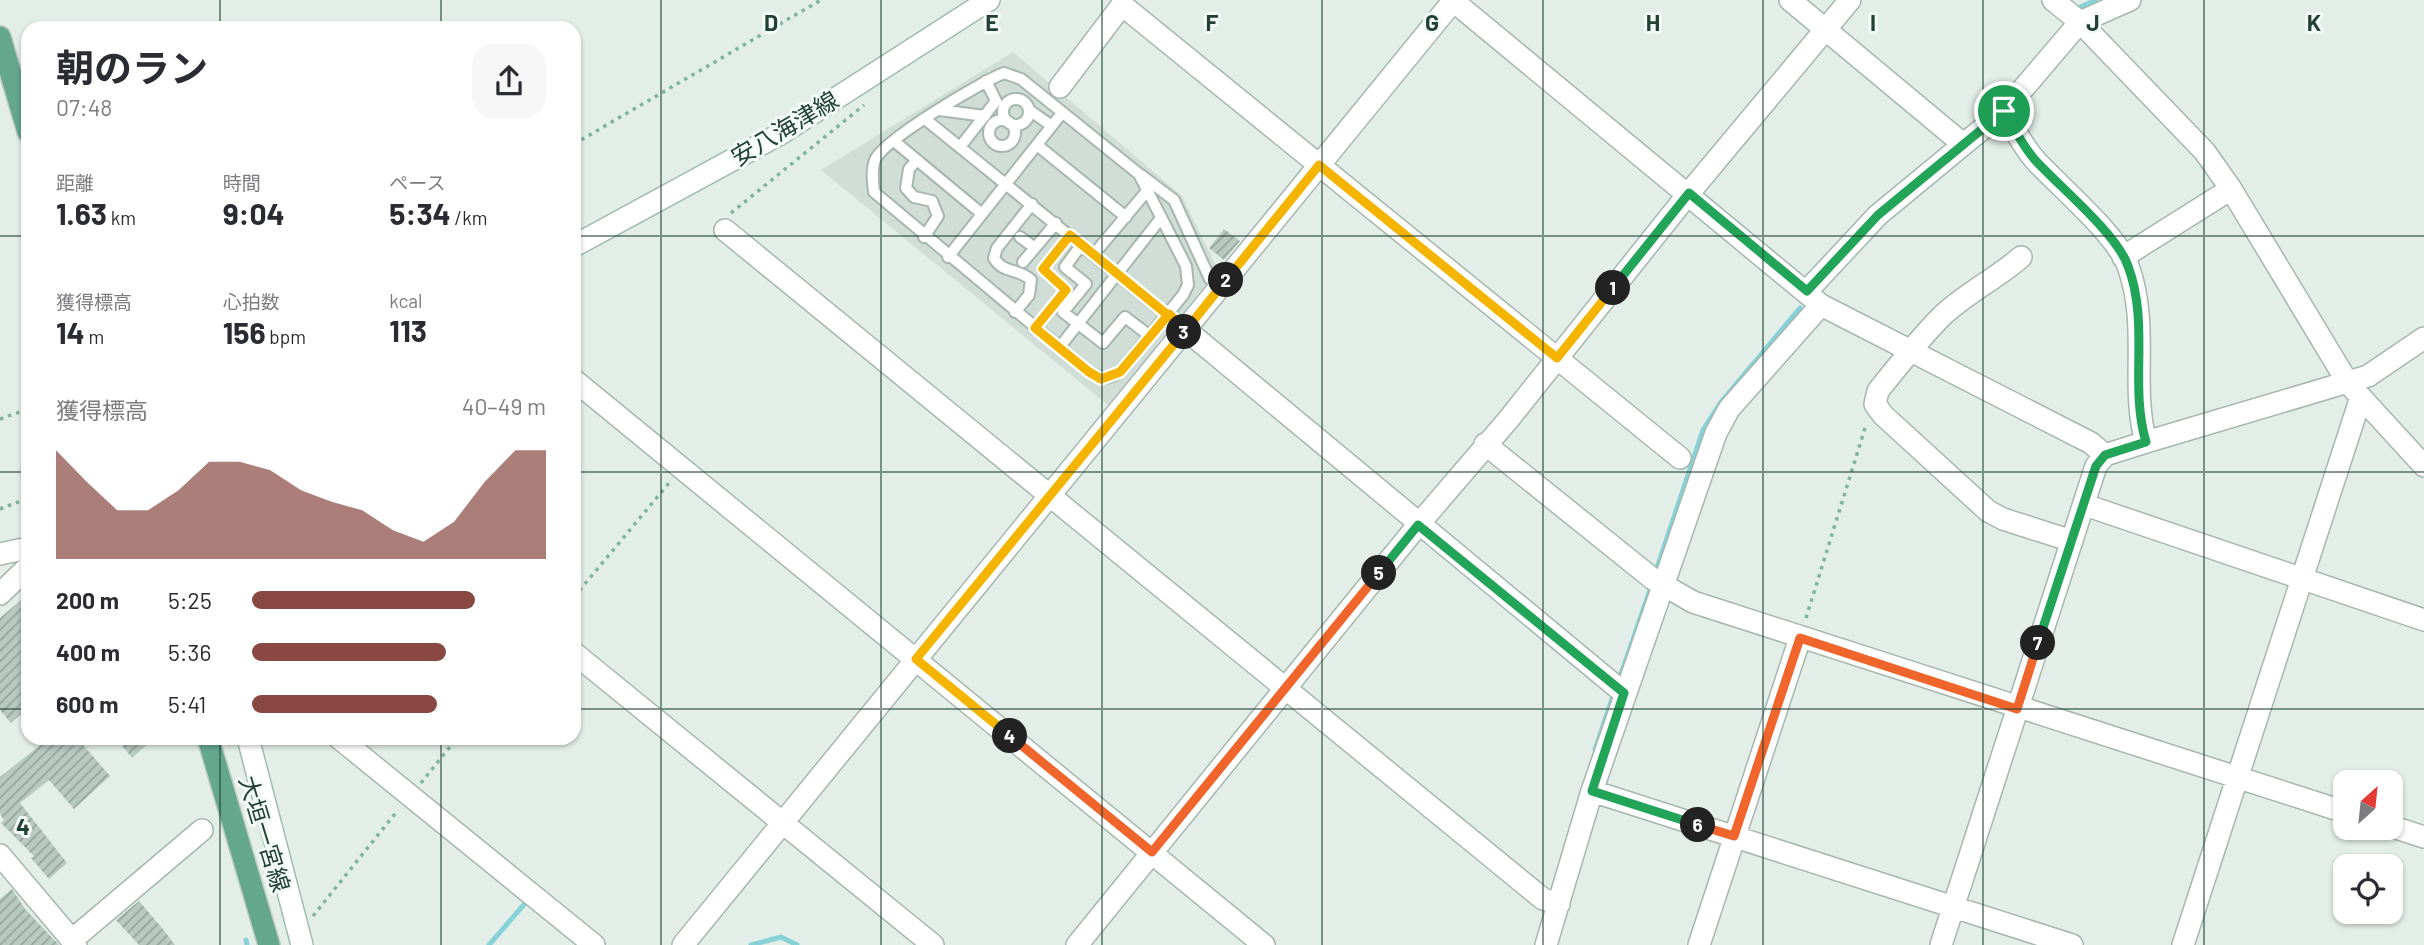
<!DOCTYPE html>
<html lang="ja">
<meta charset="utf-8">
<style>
:root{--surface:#fff;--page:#f7f7f7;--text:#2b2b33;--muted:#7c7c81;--accent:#894841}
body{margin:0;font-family:Barlow,"Noto Sans JP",sans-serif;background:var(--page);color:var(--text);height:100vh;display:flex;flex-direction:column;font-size:26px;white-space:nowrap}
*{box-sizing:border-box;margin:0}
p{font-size:23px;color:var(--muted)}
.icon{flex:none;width:38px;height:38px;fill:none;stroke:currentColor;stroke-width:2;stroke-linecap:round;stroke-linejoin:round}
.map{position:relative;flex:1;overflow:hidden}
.details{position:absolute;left:21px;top:21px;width:560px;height:724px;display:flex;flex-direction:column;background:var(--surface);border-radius:21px;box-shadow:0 2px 5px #0004}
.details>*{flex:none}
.needle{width:46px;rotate:27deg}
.controls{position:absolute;left:2333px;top:770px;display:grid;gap:14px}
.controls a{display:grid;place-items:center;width:70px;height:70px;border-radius:14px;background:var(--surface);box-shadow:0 2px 5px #0004;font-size:35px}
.pin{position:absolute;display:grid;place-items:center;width:60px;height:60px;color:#fff;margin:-30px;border:4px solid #fff;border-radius:50%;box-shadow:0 2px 7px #0007}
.km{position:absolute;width:35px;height:35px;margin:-18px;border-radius:50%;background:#222;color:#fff;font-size:19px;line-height:35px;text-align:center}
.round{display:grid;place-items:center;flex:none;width:74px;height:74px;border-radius:21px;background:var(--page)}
.head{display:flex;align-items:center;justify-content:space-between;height:119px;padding:0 35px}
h1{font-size:38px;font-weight:700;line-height:52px}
.metrics{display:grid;grid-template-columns:repeat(3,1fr);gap:10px;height:119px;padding:7px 35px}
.metrics div{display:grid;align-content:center}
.metrics b{font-size:30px;font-weight:700}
.metrics small{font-size:19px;font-weight:400}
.metrics p{font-size:19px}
.chart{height:196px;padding:14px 35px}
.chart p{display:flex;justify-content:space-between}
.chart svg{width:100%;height:126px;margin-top:7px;fill:var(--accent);opacity:.7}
ul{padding:0 35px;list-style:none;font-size:23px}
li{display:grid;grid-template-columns:112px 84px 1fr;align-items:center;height:52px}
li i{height:18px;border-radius:9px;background:var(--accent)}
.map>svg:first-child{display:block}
</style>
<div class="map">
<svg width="2424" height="945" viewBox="0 0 2424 945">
<defs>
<pattern id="building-hatch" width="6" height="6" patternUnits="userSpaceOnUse" patternTransform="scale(1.75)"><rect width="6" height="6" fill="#b8c9c1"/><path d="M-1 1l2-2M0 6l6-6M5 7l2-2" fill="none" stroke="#95a59e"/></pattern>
</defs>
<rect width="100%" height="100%" fill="#e3eee8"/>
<path fill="#d1ded7" d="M1013 52 1182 196 1218 270 1108 405 821 170Z"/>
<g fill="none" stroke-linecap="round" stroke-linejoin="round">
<path stroke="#87d2d7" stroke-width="5" d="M2078 8 2096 0
M1655 574 1703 430 1721 402 1800 308
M1619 680 1652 584
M1595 750 1614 693
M246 940 247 945
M489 945 527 901
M751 945 781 937 797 945"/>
</g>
<path fill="url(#building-hatch)" d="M1224 229 1240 241 1224 260 1209 248Z
M28 594V708L11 723 0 710V618Z
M49 738H77L110 776 74 809 49 780 20 803 67 863 49 879 31 858 34 856 1 823 4 820 0 814V777Z
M116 738H154L132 758Z
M12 889 25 909 59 945H0V899Z
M139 901 162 928 175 945H139L116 920Z"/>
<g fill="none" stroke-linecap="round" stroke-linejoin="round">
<g stroke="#a5b7af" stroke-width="14">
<path id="service" d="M1004 73 1021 79 1139 174 1186 266 1188 285 1183 295 1120 372C1108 380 1101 379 1089 372L874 192C873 182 871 170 875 160 883 140 981 82 1004 73Z
M1003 112a13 13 0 1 1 26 0a13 13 0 1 1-26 0Z
M939 110 985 116
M1029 110 1052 126
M925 119 1186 330
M989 133a13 13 0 1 1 26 0a13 13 0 1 1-26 0Z
M894 141 982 214
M1037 145 1126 217
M960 147 996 101 986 81
M917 160 909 169 906 188 914 197 932 201 938 216 924 237
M1141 175 1174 200 1210 279
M1020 237 1035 248
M1082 244 1065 267 1086 284 1063 312 1103 343 1125 317 1150 336
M1094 254 1147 191
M948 257 1062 113
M1023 262 1056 223
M1015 312 1029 295 1031 280C1019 268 1003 274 994 258L997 248 1032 204
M1035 329 1066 290 1043 269 1070 235
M1059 348 1161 218"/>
</g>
<g stroke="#a5b7af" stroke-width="24">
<path id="minor" d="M1452 0 1821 305 2091 443 2105 455
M1790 0 1963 144
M2053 0 2080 22 2205 152 2231 189 2348 383 2424 466
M2130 0 2080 22 2004 111C2014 128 2023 147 2036 161 2061 188 2117 235 2128 266 2150 327 2130 385 2146 442
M1060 87 1122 5 1680 458
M725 230 1543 899 1559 904
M2021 257C1996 279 1966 293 1942 316 1919 339 1898 366 1878 391L1875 404 1883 415 1988 511 2003 519 2072 541
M2123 257 2231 189
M1807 291 1878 215 2004 111
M1186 330 1624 693
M574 380 1264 945
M1485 444 1653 579 1693 602 2345 812
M2085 505 2424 620
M0 594 28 567
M574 653 933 945
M339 738 594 945
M1592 791 2072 945
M2390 826 2424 837
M0 855 76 945
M72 940 202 830
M683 945 1454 0
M1077 945 1418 525 1508 420 1689 193 1850 0
M1546 945 1592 791 1716 433 1729 409 1821 305
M1699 945 1800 638
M1941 945 2096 466 2105 455 2146 442 2368 376 2424 338
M2183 945 2361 397"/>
</g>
<g stroke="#a5b7af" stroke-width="24">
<path id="tertiary" d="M0 554 28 548"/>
</g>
<g stroke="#a0bbaf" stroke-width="24">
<path id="secondary" d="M574 246 782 133 989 0
M248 738 302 945"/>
</g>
<g stroke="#c1cac6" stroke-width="24">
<path id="primary" d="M0 37 28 132
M208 738 269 945"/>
</g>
<path stroke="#81b49f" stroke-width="3.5" stroke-dasharray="3.5 5" stroke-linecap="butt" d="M574 144 821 0
M731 213 864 105
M0 419 28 409
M0 509 28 498
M574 597 669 483
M1806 618 1866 425
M421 783 457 738
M313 916 398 810"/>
<use href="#service" stroke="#fff" stroke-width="10"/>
<use href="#minor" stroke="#fff" stroke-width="21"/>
<use href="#tertiary" stroke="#fff" stroke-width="21"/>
<use href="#secondary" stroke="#fff" stroke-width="21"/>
<use href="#primary" stroke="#64a78f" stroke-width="21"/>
</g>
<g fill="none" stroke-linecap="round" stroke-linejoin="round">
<g stroke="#fff" stroke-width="14">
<path id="split-1" d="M1613 288 1689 193 1807 291 1878 215 2004 111"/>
</g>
<g stroke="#fff" stroke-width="14">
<path id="split-2" d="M1226 280 1319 165 1557 358 1613 288"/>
</g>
<g stroke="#fff" stroke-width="14">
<path id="split-3" d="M1184 332 1186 330 1169 314 1120 372 1101 379 1089 372 1035 328 1066 290 1043 269 1070 235 1186 330 1226 280"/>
</g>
<g stroke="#fff" stroke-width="14">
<path id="split-4" d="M1010 736 916 659 1184 332"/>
</g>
<g stroke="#fff" stroke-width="14">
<path id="split-5" d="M1010 736 1152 852 1379 573"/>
</g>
<g stroke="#fff" stroke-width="14">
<path id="split-6" d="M1379 573 1418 525 1624 693 1592 791 1698 825"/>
</g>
<g stroke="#fff" stroke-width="14">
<path id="split-7" d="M1698 825 1734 836 1800 638 2017 709 2038 643"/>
</g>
<g stroke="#fff" stroke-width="14">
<path id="split-8" d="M2004 111C2014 128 2023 147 2036 161 2061 188 2117 234 2128 266 2150 325 2129 385 2146 442L2105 455 2096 466 2038 643"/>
</g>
<use href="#split-1" stroke="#22a559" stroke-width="9"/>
<use href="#split-2" stroke="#f5b400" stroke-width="9"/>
<use href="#split-3" stroke="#f5b400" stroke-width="9"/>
<use href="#split-4" stroke="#f5b400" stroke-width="9"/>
<use href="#split-5" stroke="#f0652b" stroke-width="9"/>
<use href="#split-6" stroke="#22a559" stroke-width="9"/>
<use href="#split-7" stroke="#f0652b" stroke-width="9"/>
<use href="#split-8" stroke="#22a559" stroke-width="9"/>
</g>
<path fill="none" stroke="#214135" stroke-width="2" stroke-opacity="0.55" d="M220 0V28M441 0V28M661 0V945M881 0V945M1102 0V945M1322 0V945M1543 0V945M1763 0V945M1983 0V945M2204 0V945M0 236H28M574 236H2424M0 472H28M574 472H2424M0 709H28M574 709H2424M220 738V945M441 738V945"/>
<g text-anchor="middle" stroke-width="6" stroke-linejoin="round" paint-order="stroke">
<g font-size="24" fill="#214135" stroke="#f4faf7">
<text transform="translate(785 129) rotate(-31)" y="8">安八海津線</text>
<text transform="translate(264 834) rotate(73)" y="8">大垣一宮線</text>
</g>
</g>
<g font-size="23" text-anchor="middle" font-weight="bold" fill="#214135" stroke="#f4faf7" stroke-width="6" stroke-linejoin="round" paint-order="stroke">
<text x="771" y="31">D</text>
<text x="992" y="31">E</text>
<text x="1212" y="31">F</text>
<text x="1432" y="31">G</text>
<text x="1653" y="31">H</text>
<text x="1873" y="31">I</text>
<text x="2093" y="31">J</text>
<text x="2314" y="31">K</text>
<text x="23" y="835">4</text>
</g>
</svg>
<div class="controls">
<a><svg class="needle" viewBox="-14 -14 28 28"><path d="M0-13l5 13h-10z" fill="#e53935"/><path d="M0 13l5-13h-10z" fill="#7c7c81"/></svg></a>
<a><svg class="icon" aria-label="locate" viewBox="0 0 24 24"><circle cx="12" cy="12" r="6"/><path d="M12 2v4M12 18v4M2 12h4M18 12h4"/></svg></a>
</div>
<div class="pin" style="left:2004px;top:111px;background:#1e9e55"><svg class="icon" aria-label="arrive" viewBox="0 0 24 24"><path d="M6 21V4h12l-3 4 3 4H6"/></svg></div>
<b class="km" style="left:1613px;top:288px">1</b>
<b class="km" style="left:1226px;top:280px">2</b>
<b class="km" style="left:1184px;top:332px">3</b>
<b class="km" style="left:1010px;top:736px">4</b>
<b class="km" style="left:1379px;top:573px">5</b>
<b class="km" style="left:1698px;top:825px">6</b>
<b class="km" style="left:2038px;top:643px">7</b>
<section class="details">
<div class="head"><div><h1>朝のラン</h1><p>07:48</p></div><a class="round"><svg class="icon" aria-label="share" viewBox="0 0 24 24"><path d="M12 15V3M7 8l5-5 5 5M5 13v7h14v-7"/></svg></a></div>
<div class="metrics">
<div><p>距離</p><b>1.63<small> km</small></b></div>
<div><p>時間</p><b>9:04</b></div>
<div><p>ペース</p><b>5:34<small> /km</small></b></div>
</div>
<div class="metrics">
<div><p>獲得標高</p><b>14<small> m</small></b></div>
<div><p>心拍数</p><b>156<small> bpm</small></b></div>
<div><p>kcal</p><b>113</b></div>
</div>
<div class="chart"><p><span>獲得標高</span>40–49 m</p>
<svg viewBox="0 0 160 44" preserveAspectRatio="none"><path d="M0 44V6L10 17L20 27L30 27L40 20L50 10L60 10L70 13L80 20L90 24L100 27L110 34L120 38L130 31L140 17L150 6L160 6V44z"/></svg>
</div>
<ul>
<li><b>200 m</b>5:25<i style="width:76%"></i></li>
<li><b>400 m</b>5:36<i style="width:66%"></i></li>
<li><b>600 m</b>5:41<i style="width:63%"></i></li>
</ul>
</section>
</div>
